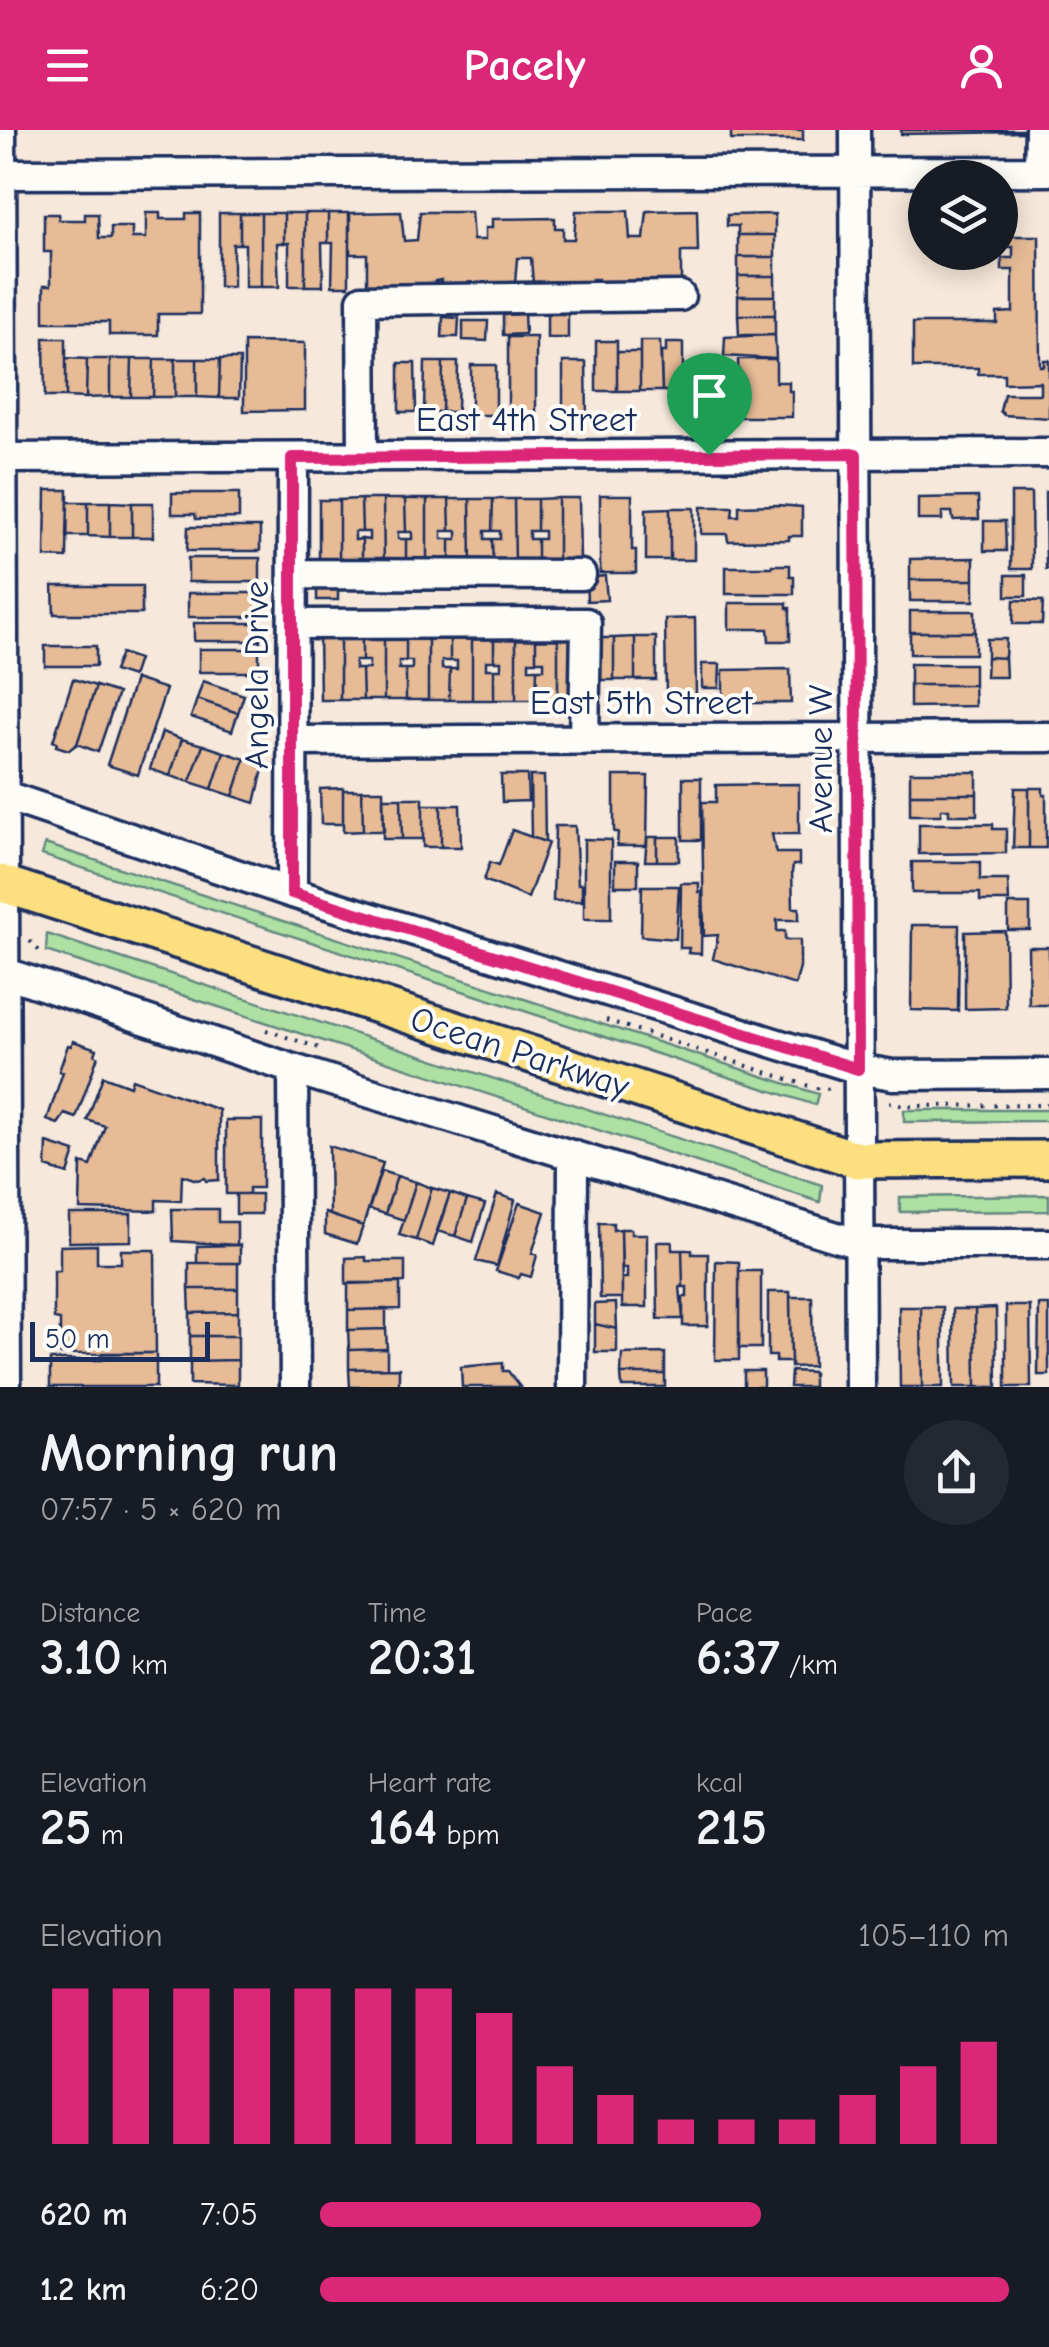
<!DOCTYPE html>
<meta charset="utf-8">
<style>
:root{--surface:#171b24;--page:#242831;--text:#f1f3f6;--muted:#9ea1a6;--accent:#db2777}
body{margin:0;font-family:"Comic Neue",sans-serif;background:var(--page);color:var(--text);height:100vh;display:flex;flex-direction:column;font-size:38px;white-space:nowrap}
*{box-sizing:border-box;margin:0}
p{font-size:32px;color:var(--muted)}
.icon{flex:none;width:55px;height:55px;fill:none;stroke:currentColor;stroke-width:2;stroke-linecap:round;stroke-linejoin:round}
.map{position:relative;height:1257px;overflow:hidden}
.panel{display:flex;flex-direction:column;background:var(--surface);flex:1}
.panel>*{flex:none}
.fabs{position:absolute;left:908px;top:30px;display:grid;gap:20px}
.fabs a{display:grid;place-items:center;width:110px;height:110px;border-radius:50%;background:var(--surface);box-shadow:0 5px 25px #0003;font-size:50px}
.scale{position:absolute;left:30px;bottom:25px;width:180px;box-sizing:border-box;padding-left:10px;border:5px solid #1b2f5e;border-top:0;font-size:28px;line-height:35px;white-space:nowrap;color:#1b2f5e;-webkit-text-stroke:8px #fdfcf7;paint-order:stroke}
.pin{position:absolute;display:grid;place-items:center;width:85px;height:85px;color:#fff;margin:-102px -42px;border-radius:50% 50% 50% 0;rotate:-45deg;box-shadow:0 0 10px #0007}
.pin .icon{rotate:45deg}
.round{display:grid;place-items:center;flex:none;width:105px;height:105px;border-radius:52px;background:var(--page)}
.head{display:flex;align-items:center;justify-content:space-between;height:170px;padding:0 40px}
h1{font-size:55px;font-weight:600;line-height:75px}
.metrics{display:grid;grid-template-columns:repeat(3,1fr);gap:15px;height:170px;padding:10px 40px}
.metrics div{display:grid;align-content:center}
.metrics b{font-size:50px;font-weight:600}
.metrics small{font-size:28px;font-weight:400}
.metrics p{font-size:28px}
.chart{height:280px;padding:20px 40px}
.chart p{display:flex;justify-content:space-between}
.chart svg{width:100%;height:180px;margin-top:10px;stroke:var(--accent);stroke-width:6}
ul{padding:0 40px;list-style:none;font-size:32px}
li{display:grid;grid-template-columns:160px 120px 1fr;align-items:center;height:75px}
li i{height:25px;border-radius:12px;background:var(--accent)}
header{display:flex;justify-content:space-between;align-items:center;height:130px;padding:0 40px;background:var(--accent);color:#fff;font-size:45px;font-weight:600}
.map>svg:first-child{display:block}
</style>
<header><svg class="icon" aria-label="menu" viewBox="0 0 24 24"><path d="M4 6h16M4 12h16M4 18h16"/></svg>Pacely<svg class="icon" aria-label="person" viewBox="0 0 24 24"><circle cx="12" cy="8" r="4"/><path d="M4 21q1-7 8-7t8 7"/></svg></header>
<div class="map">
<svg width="1049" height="1257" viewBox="0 0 1049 1257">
<rect width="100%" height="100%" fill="#f6e8da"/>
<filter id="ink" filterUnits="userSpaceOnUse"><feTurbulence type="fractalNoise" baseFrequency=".01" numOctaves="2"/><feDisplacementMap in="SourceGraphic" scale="20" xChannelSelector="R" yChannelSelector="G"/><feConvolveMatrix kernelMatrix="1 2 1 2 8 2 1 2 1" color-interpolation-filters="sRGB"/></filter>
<g filter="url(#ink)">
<path fill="#ade0a2" stroke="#648880" stroke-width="2.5" d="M45 714 818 964 815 975 42 725Z
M47 804 822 1055 820 1072 46 821Z
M904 980H1049V991L904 992Z
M1049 1065V1081L900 1082V1067Z"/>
<path fill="#e6bb96" stroke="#1b2f5e" stroke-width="2.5" d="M731 0H803V10H731Z
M901 0H1024V2L901 4Z
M697 80 698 122H681V153H598V149H592L593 153 533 154 531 128H517L515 154H441V150L435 151V154L367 155V124H350V83L401 82 404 111 417 110 420 82H471L473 110H485V98H492V89L555 88V98H563V109H574L576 81H628L630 109H644L647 81Z
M146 83H160V89H186V83H200V184H158V205H109V192H44V155H51V122H44V84H59V90H85V84H98L99 108H111V97H132V108H146Z
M219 83H240V114H233V157H219Z
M240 83H261V157H245V114H240Z
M261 83H284V113H277L279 157H261Z
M284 83H305V156H289V113H284Z
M305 83H328V113H322L323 156H305Z
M328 83H349V156H332L333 113H328Z
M775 84V105H738V96H727V85Z
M738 105H775V127H738Z
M1006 106H1039L1040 236H1044V230H1049V288L1004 285 1000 281 1004 264H1040V252L1004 253V244H978V238H913V193H997V183L1013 182V140H1002V128H1013V117H1006Z
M738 127H775V146H738Z
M738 146H775V166H738Z
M738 166H775V185H738Z
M524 184 525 204 503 205V185Z
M547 184H568V208H547Z
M738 185H775V205H739Z
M443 187 459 188 458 207H442Z
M463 191H488L487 211 463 210Z
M775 205 776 229 724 226 725 207Z
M508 207H536V289H508Z
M44 208H66V267H45Z
M596 211H617V261H596Z
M640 211H660L662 261H640Z
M244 212 305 213V280L244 281Z
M666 213H683V261H662L661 222H666Z
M617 222H640V261H617Z
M66 228 87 229 86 268 66 267Z
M87 229H110V267L86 268Z
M110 229H132L131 267H110Z
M132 229H154L153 267H131Z
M154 229H175V267H153Z
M175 229H197V267H175Z
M197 229H220L219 268 197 267Z
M220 229H240L239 268H219Z
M738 229H776V252H789V261H792V287H739Z
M425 232H443L442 282H424Z
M443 232H458L457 282H442Z
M563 232H586L587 289H563Z
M399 233H415L416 282H399Z
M471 235H496V285H471Z
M710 238 711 292H690L689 239Z
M46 360H68L67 428 45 427Z
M1045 362H1049V439H1046Z
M172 363H239V388L196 389 195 384H172Z
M1011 363H1031L1032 439H1011Z
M600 365H632V420H636V443H600Z
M978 367 979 389 953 390 952 382H942V390H918V368Z
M558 368H579L580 435 558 436Z
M558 368V436H537V409H544V401H537V369Z
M361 369H383L384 437H362V409L369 410V402H362Z
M361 369 362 402H355V410L362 409V437H339V370Z
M383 369H405L406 402H398V409H406V437H384Z
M405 369H427V436L406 437V409H412V402H406Z
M427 369H449L450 401H442V409H450V436H427Z
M449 369H470L471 436H450V409H457V401H450Z
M470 369H493L492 401H485V409H492L493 436H471Z
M493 369H514L515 436H493L492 409H500V401H492Z
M514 369H537V401H529V409H537V436H515Z
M319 370H339V437H319Z
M68 372H88V406H67Z
M88 372H110V407L88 406Z
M110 372 132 373V407H110Z
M132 373H153V407H132Z
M777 375 802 377V406H789V410L728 411 727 404H701V377H733L732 386H739V376Z
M670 378H694V430H670Z
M670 378V430H646V379Z
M984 391H1005L1006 421H984Z
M188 397H260V421H187Z
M188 428H260V452H188Z
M974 428V450H910V429Z
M772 435H790V446H794V464H726V437H772Z
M1006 445H1026V466H1006Z
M605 446 607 470 587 471 586 448Z
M910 450H974V471H910Z
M338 452V470H317V453Z
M53 456H142V484H54Z
M188 463H260V487H188Z
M1014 470 1043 471 1042 494H1013Z
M729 473H787V478H790V511H769L768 499H729Z
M910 481H975V502H910Z
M695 488 696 568H666L665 489Z
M194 493H260V511H194Z
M319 502H340V570H320Z
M340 502H362V531H355V539H362L363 570H340Z
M362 502H384V570H363L362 539H369V531H362Z
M384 502H406V531H399V539H406V570H384Z
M406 502H428V570H406V539H412V531H406Z
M428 502H450V531H442V539H450L449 570H428Z
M450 502H472V570H449L450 539H457V531H450Z
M472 502H494V531H486V539H494V570H472Z
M494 502H516V570H494V539H501V531H494Z
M516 502H536V531H529V539H537L536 570H516Z
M536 502H558V570H536L537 539H544V531H536Z
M558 502H579L580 570H558Z
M910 502H975V524H910Z
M635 507H656V550H635Z
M635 507V550H614V508Z
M592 508H614V550H592Z
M987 509H1006L1005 528 987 527Z
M45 516H96V536H45Z
M199 519H259V542H199Z
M121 523 138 529 132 547 114 541Z
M987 527 1005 528 1006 547H986Z
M702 534H720L719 558H702Z
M910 534H974V555H910Z
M790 539 791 573H743V568H723V540Z
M73 549 96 556 77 614 69 620 56 616 57 613 53 611Z
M135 549 166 559 138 645 107 635Z
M203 551 244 565 238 583 197 569Z
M910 555H974L975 576 910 577Z
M96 556 118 563 98 622 77 614Z
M197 569 238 583 232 601 191 587Z
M162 602 182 609 170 646 150 639Z
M182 609 203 615 190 652 170 646Z
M203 615 224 622 212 659 190 652Z
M224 622 245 629 233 666 212 659Z
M245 629 264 635 255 673 233 666Z
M910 642H977V664H910Z
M501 645H527L528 671 502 672Z
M530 646H544L545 712 531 707Z
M614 646H648L647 716H617L618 702H614Z
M683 648H701V710H683Z
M799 654V704H772L776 723H799V735H793L792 742 793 778H799V790H777V801H785V810H800V838L795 855 713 829 718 805 704 806 702 672H716V655Z
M343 658V694H321L320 659Z
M1015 658H1029V718H1013Z
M1029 658H1043V665H1046V718H1029Z
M343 660H362L363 701 343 702Z
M362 660H383L384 701H363Z
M910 664H977V685H949V679H941V685H910Z
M383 668H401L402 709H383Z
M401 668H423V709H402Z
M423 675H441V717H423Z
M441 675H460L461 717H441Z
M919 694H993V699H1006V723L919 724Z
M555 696H575L578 754H582V771H553Z
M512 700 548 713 528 768 484 750 490 732 499 735Z
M647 707H657V731H645Z
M657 707H679V731H657Z
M584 709 611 710V789H584Z
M615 731H638V756H615Z
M912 732H980V750H1008L1009 771H980V763H912Z
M681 753H699V762H702L701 824 688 823 689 818H680Z
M642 756H679L676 809 641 806Z
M1008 774H1030V800H1008Z
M912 795H959L958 881 911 880Z
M1005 801 1006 878 965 879V802Z
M1028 817H1049V875H1029Z
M73 911 97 919 95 925 98 926 76 988 65 984 58 994 47 990 63 942 59 941 68 915 71 916Z
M103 946 130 956 132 949 219 980V1050L206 1051 205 1048 197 1050 182 1045 181 1071 156 1070V1081L80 1079 81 1033 91 1036 105 996 87 990Z
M226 990H262V1058H249V1064H226Z
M47 1013 75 1022 68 1044 46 1037Z
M329 1016 383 1033 363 1096 330 1085Z
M381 1041 397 1046 385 1084 369 1079Z
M397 1046 416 1052 404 1090 385 1084Z
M416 1052 432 1058 416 1110 399 1105Z
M432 1058 450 1063 433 1116 416 1110Z
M450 1063 467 1069 455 1106 437 1101Z
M236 1064H261V1084H236Z
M497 1064 515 1070 497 1136 476 1131Z
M467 1069 485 1074 473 1112 455 1106Z
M519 1073 545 1082 532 1123 537 1125 531 1147 521 1144 519 1148 496 1141Z
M172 1079H218V1092H237V1115L173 1111Z
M325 1083 363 1096 357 1114 325 1104Z
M69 1084H131V1111L69 1112Z
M599 1093H613V1100L621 1099 622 1168H600Z
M621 1099H631V1104H647V1177H622V1148H627V1138H622Z
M657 1112H672V1120H682L683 1157H680L683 1189H658Z
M97 1115V1133H121V1120H155L156 1223 60 1224V1190L54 1189V1141H60V1116Z
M240 1115V1133H197V1116Z
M682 1120H692V1124H708V1196H683V1167H687V1157H683Z
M366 1127V1131H405V1152L346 1154V1128Z
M716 1131 739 1132V1230H715Z
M189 1133H238V1159H189Z
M739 1141H761V1218H739Z
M348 1153H400V1179L348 1180Z
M189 1159H238V1182L190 1183Z
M768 1162H790L791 1232H776V1226H768Z
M790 1167H812L813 1236 791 1237Z
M616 1173 617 1199 595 1194V1174Z
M1039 1175H1049V1245H1038Z
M1006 1176H1030L1031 1257H1006Z
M899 1177H921L922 1257H900Z
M921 1177H943V1257H922Z
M996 1178 997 1257H976L975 1179Z
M386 1179V1199L348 1200V1180Z
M953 1179H975L976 1257H954Z
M238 1182V1206H190V1183Z
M595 1194 617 1199V1222H595Z
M386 1199 387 1219 349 1220 348 1200Z
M190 1206H238V1230L190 1231Z
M387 1219V1238L349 1239V1220Z
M102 1223H156V1257H50V1230H102Z
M665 1223V1244H621L622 1224Z
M238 1230V1255L190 1254V1231Z
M503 1233V1241H508L520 1257H462L461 1237Z
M399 1238V1257H350L349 1239Z
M744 1241H763V1257H744Z
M791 1241 813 1242V1257H790Z
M621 1244H665V1257H622Z"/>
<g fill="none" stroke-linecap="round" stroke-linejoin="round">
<g stroke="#1b2f5e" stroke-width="35">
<path id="minor" d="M1 0 6 1257
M855 0 860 1257
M1039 41 1040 0
M0 44 1049 41
M363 327 362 170 680 166
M3 328 1049 323
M293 444 581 445
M293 494 586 493 584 610
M294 611 1049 607
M0 664 292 763 858 939 893 945 1049 944
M292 763 293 328
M0 841 293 939 859 1114H1049
M293 939 295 1257
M572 1257 573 1025"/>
</g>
<g stroke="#1b2f5e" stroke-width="42">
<path id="major" d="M0 753 858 1030 1049 1029"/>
</g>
<path stroke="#1b2f5e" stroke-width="4" stroke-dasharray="2.5 8" stroke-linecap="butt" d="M30 811 44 826
M606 890 815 958 831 959
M266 900 319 918
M889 972 904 976 1049 975"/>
<use href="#minor" stroke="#fdfcf7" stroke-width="28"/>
<use href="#major" stroke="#fce080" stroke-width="35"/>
</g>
</g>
<g fill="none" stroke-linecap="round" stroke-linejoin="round" filter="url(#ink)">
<g stroke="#fff" stroke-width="20">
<path id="route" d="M856 324 858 939 292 763V328Z"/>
</g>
<use href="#route" stroke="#db2777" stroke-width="12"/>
</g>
<g text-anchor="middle" stroke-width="8" stroke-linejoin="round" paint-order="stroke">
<g font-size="35" fill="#1b2f5e" stroke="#fdfcf7">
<text x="526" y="301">East 4th Street</text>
<text transform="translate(256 545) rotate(-90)" y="12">Angela Drive</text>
<text x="641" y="584">East 5th Street</text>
<text transform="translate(820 629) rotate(-90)" y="12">Avenue W</text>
<text transform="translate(520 922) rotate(18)" y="12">Ocean Parkway</text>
</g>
</g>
</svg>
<div class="fabs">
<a><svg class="icon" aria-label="layers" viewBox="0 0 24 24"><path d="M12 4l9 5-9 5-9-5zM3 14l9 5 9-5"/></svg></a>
</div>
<div class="scale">50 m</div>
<div class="pin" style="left:709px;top:325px;background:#1e9e55"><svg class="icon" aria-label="arrive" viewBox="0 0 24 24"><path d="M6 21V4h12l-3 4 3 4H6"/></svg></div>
</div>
<section class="panel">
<div class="head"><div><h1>Morning run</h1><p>07:57 · 5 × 620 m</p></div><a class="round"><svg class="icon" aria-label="share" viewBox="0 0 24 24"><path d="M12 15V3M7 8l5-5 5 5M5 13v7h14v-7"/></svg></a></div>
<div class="metrics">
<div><p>Distance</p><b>3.10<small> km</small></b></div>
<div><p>Time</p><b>20:31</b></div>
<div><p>Pace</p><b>6:37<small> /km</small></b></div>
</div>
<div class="metrics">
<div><p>Elevation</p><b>25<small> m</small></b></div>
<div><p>Heart rate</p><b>164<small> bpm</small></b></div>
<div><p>kcal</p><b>215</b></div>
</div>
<div class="chart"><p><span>Elevation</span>105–110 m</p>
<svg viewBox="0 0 160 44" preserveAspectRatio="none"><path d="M5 44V6M15 44V6M25 44V6M35 44V6M45 44V6M55 44V6M65 44V6M75 44V12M85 44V25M95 44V32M105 44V38M115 44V38M125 44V38M135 44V32M145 44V25M155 44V19"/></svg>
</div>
<ul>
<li><b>620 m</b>7:05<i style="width:64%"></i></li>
<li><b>1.2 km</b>6:20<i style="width:100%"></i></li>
</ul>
</section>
